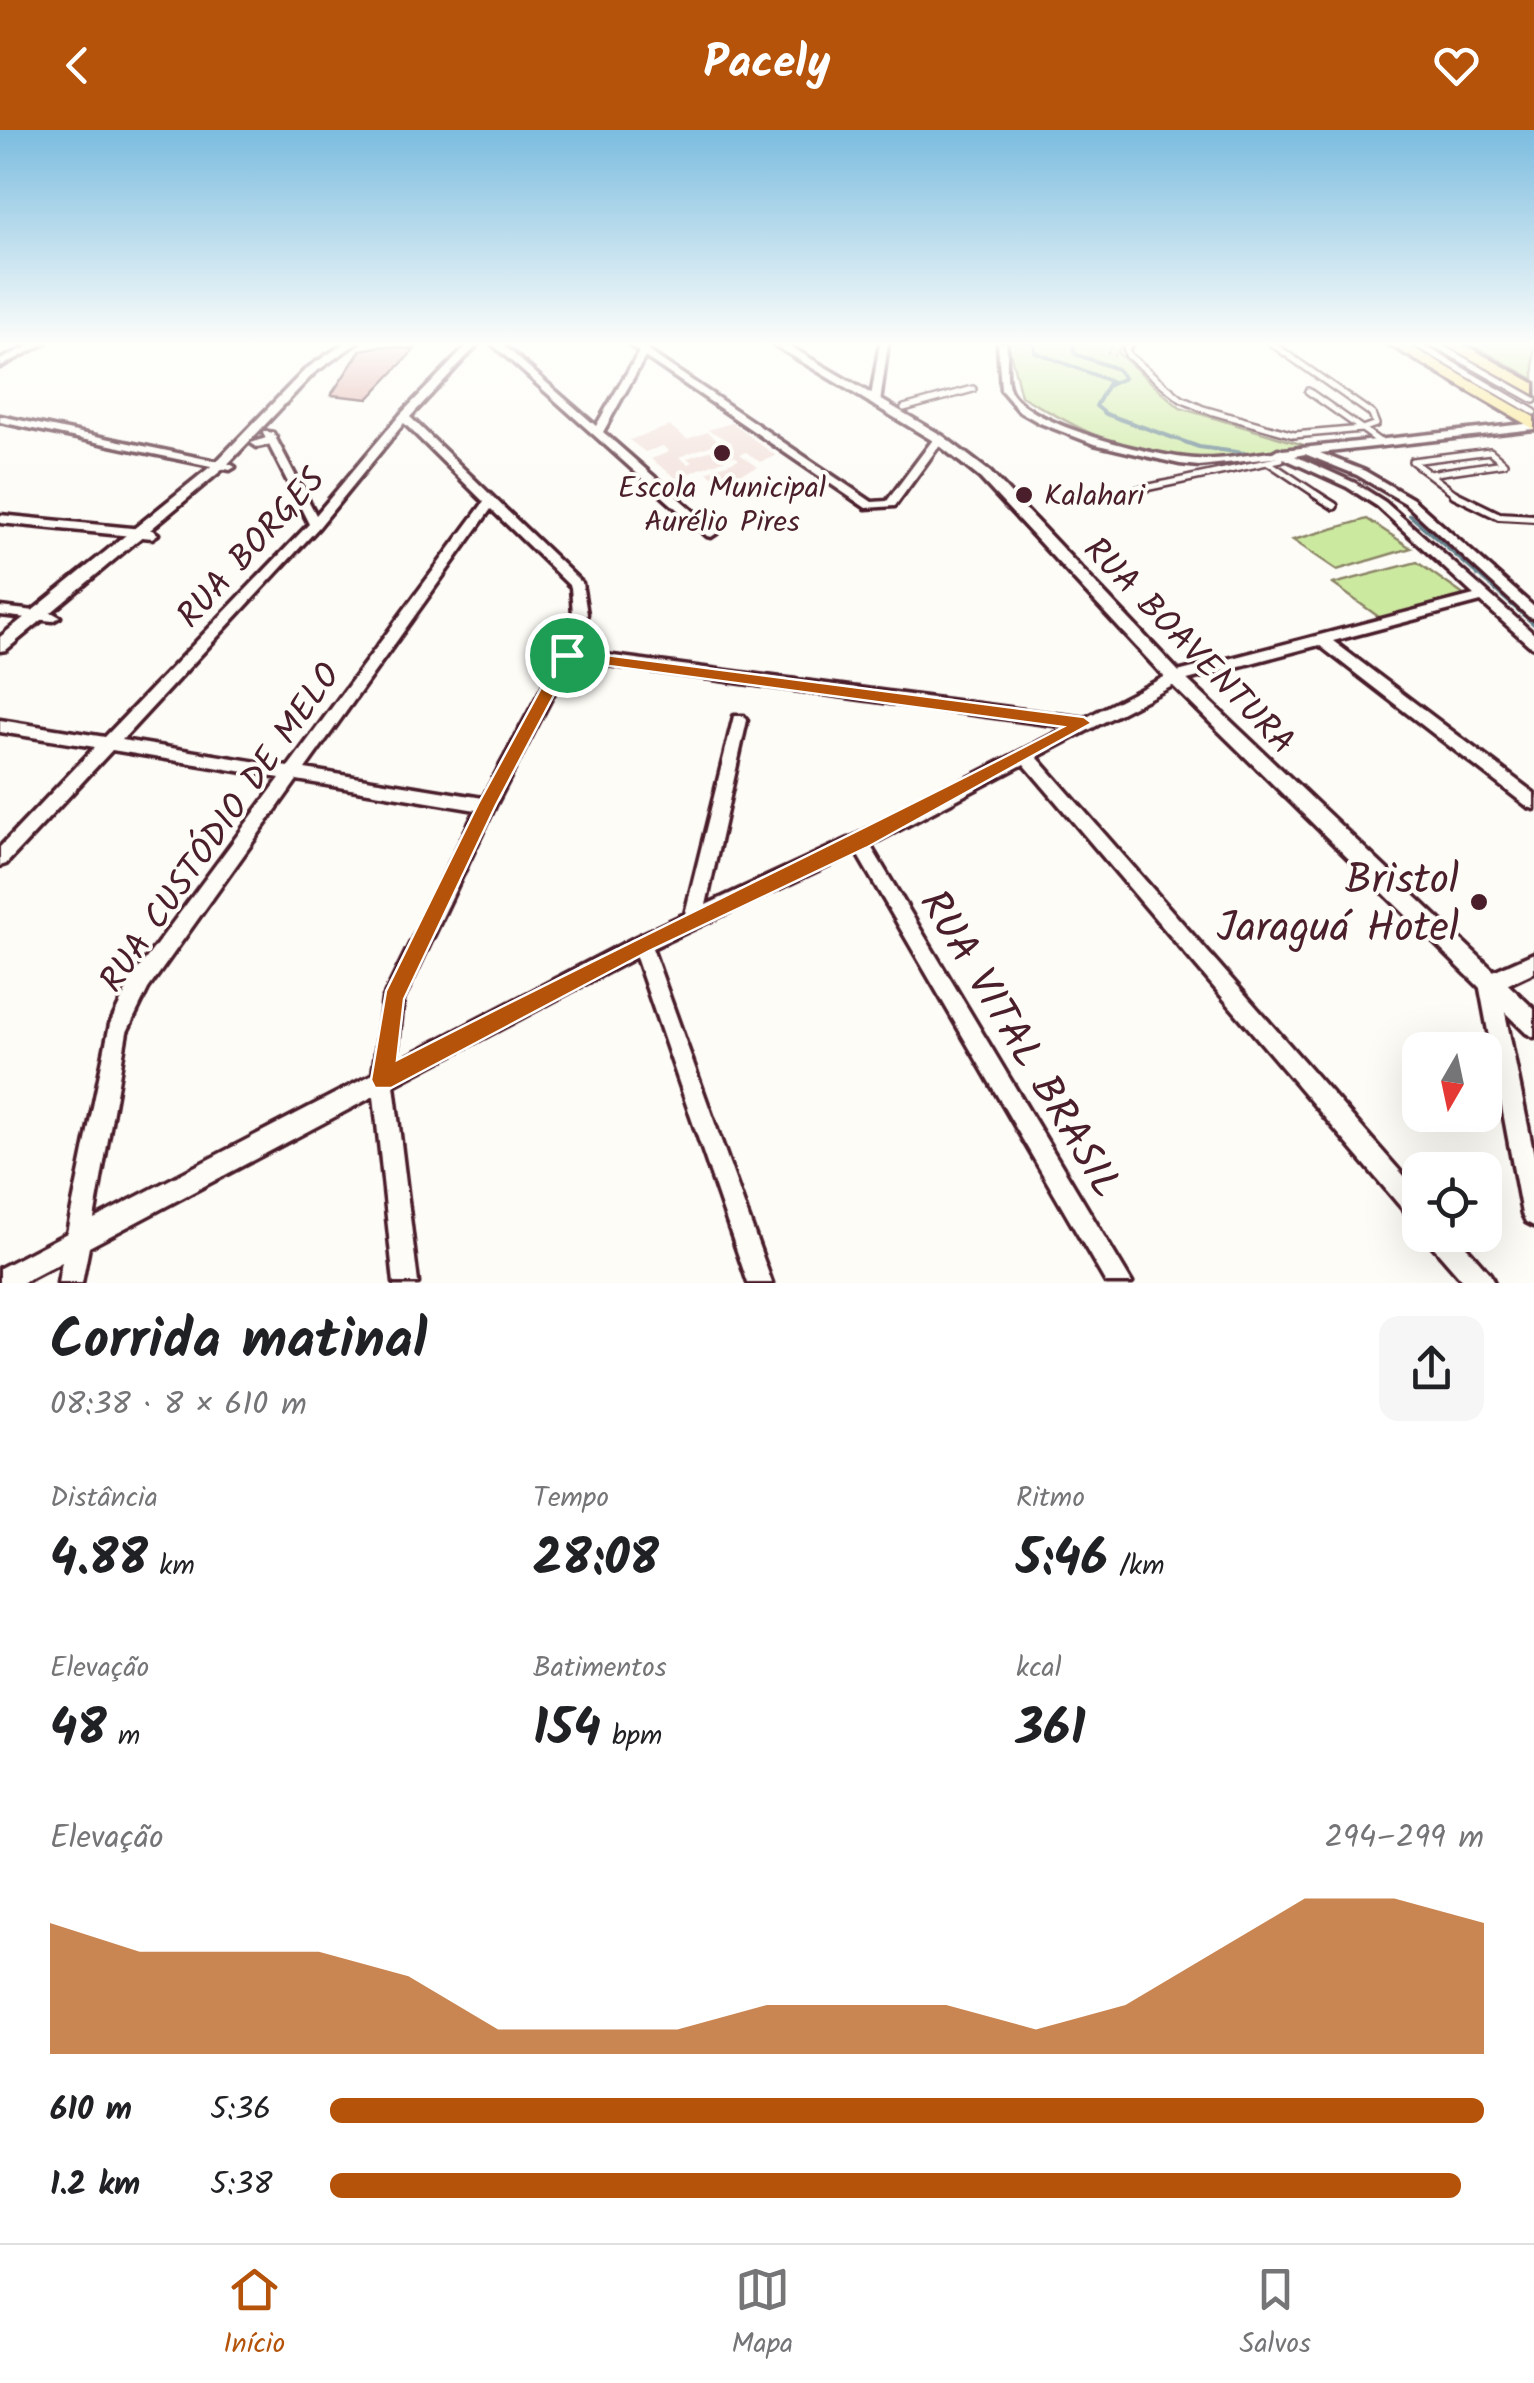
<!DOCTYPE html>
<html lang="pt">
<meta charset="utf-8">
<style>
:root{--surface:#fff;--page:#f6f6f6;--text:#202124;--muted:#757577;--line:#e0e0e0;--accent:#b45309}
body{margin:0;font-family:Kalam,sans-serif;background:var(--page);color:var(--text);height:100vh;display:flex;flex-direction:column;font-size:38px;white-space:nowrap}
*{box-sizing:border-box;margin:0}
p{font-size:32px;color:var(--muted)}
.icon{flex:none;width:55px;height:55px;fill:none;stroke:currentColor;stroke-width:2;stroke-linecap:round;stroke-linejoin:round}
.map{position:relative;height:1153px;overflow:hidden}
.drawer{display:flex;flex-direction:column;background:var(--surface);flex:1}
.drawer>*{flex:none}
.needle{width:65px;rotate:189deg}
.controls{position:absolute;left:1402px;top:902px;display:grid;gap:20px}
.controls a{display:grid;place-items:center;width:100px;height:100px;border-radius:20px;background:var(--surface);box-shadow:0 10px 40px #0002;font-size:50px}
.pin{position:absolute;display:grid;place-items:center;width:85px;height:85px;color:#fff;margin:-42px;border:5px solid #fff;border-radius:50%;box-shadow:0 2px 10px #0007}
.round{display:grid;place-items:center;flex:none;width:105px;height:105px;border-radius:20px;background:var(--page)}
.summary{display:flex;align-items:center;justify-content:space-between;height:170px;padding:0 50px}
h1{font-size:55px;font-weight:600;line-height:75px}
.figures{display:grid;grid-template-columns:repeat(3,1fr);gap:15px;height:170px;padding:10px 50px}
.figures div{display:grid;align-content:center}
.figures b{font-size:50px;font-weight:600}
.figures small{font-size:28px;font-weight:400}
.figures p{font-size:28px}
.chart{height:280px;padding:20px 50px}
.chart p{display:flex;justify-content:space-between}
.chart svg{width:100%;height:180px;margin-top:10px;fill:var(--accent);opacity:.7}
ul{padding:0 50px;list-style:none;font-size:32px}
li{display:grid;grid-template-columns:160px 120px 1fr;align-items:center;height:75px}
li i{height:25px;border-radius:12px;background:var(--accent)}
header{display:flex;justify-content:space-between;align-items:center;height:130px;padding:0 50px;background:var(--accent);color:#fff;font-size:45px;font-weight:600}
.dock{display:flex;justify-content:space-around;align-items:center;height:140px;border-top:2px solid var(--line);background:var(--surface);font-size:28px;color:var(--muted)}
.dock a{display:grid;justify-items:center;gap:5px}
.dock .selected{color:var(--accent)}
.map>svg:first-child{display:block}
</style>
<header><svg class="icon" aria-label="back" viewBox="0 0 24 24"><path d="M15 5l-7 7 7 7"/></svg>Pacely<svg class="icon" aria-label="heart" viewBox="0 0 24 24"><path d="M12 20l-8-8c-3-5 5-10 8-4 3-6 11-1 8 4z"/></svg></header>
<div class="map">
<svg width="1534" height="1153" viewBox="0 0 1534 1153">
<rect width="100%" height="100%" fill="#fdfcf7"/>
<filter id="ink" filterUnits="userSpaceOnUse"><feTurbulence type="fractalNoise" baseFrequency=".01" numOctaves="2"/><feDisplacementMap in="SourceGraphic" scale="20" xChannelSelector="R" yChannelSelector="G"/><feConvolveMatrix kernelMatrix="1 2 1 2 8 2 1 2 1" color-interpolation-filters="sRGB"/></filter>
<g filter="url(#ink)">
<path fill="#f3e1dc" d="M732 293 776 326 760 332 746 322 740 324 758 337 719 351 707 342 739 329 734 326 676 348 651 329 669 322 663 316 645 322 629 310 670 296 687 309 708 302 720 312 679 327 688 334 692 332 687 328 733 313 708 300Z"/>
<path fill="#cce9a0" stroke="#8b8466" stroke-width="2.5" d="M1008 213H1120L1118 223 1180 278 1304 315C1264 321 1220 330 1180 328 1124 327 1068 292 1021 266Z
M1469 213H1534V249Z
M1367 389 1411 418 1337 440 1293 410Z
M1417 432 1465 466 1383 490 1333 454Z"/>
<g fill="none" stroke-linecap="round" stroke-linejoin="round">
<path stroke="#65848f" stroke-width="4" d="M1034 213 1035 222 1110 251 1096 276 1106 284 1199 317 1244 323
M1073 213 1075 224 1117 239 1124 248 1107 256
M1410 385 1534 494"/>
</g>
<path fill="#dda39d" stroke="#4a1f2b" stroke-width="2.5" d="M382 216 415 219 368 269 331 265 361 220Z"/>
<g fill="none" stroke-linecap="round" stroke-linejoin="round">
<g stroke="#4a1f2b" stroke-width="10">
<path id="service-far1" d="M1132 213 1126 217 1128 225 1181 269 1203 279 1294 305 1362 299 1308 261
M1271 213 1372 284 1376 294 1362 299 1380 312
M1415 213 1534 282
M1433 213 1534 270
M904 278 973 259
M1268 332 1319 366
M1429 344 1504 333 1490 321 1412 331 1458 366
M1108 366 1281 329"/>
</g>
<g stroke="#4a1f2b" stroke-width="12">
<path id="service" d="M1315 364 1334 376
M1454 364 1499 386 1534 388
M1094 369 1120 364"/>
</g>
<g stroke="#4a1f2b" stroke-width="7">
<path id="minor" d="M35 213H46L0 237V230Z
M470 213H479L410 287 582 453 587 484 575 521 1085 588 1170 544 1474 465 1377 376 1347 357 1281 327 1199 336 1180 334 1094 314 1040 293 1019 281 1001 260 998 213H1006C1009 228 1004 246 1010 260 1027 296 1157 327 1196 329 1221 331 1248 324 1273 322L1278 319 1283 320 1534 293V299L1320 323 1365 341 1413 369 1534 477V488L1529 487 1405 373 1357 345 1305 324 1295 326 1355 353 1385 372 1534 504V517L1529 515 1481 472 1333 511 1534 663V679L1528 677 1319 515 1180 552 1037 627 1420 1064V1094L1412 1090 1024 634 870 715 1132 1153H1106L856 722 652 818 772 1153H748L636 827 394 955 418 1153H394L374 966 89 1117 82 1153H58L62 1132 22 1153H0V1138L67 1103 110 894 134 845 280 648 112 620 6 734 0 736V717L95 617 0 602V590L105 607 309 394 263 303 264 301 273 303 316 385 400 285ZM404 293 484 372 288 637 122 610 319 397ZM491 379 571 457 573 484 560 525 483 668 305 639ZM571 530 1068 597 853 707 706 775 747 590 744 586H734L685 784 634 808 396 932 403 870 495 676ZM297 650 476 680 383 869 373 944 94 1089 127 902 148 859Z
M491 213H501L596 296 639 222 627 213H637L642 216 644 213H650L648 221 872 372 887 371 935 307 944 309 895 376 866 378 645 227 603 302 715 400 717 403 711 407 707 406Z
M880 213H888L880 273 875 276 870 273Z
M0 286 230 334 235 337 230 340 0 292Z
M0 385 152 400 158 404 152 408 0 393Z
M0 477 53 483 60 487 53 491 0 485Z
M1534 823V842L1500 858 1534 1026V1096L1526 1092 1522 1084 1479 853 1482 846Z
M1428 1105H1456L1490 1144 1494 1153H1465L1431 1114Z"/>
</g>
<g stroke="#4a1f2b" stroke-width="7">
<path id="tertiary" d="M345 213H357L314 243 223 339 6 520 0 521V507L215 333 306 239Z
M771 213H784L943 306 990 342 1181 544 1534 879V907L1526 903 1169 552 980 348 935 312Z
M272 306 276 307V313L257 317 251 313Z"/>
</g>
<g stroke="#4a1f2b" stroke-width="7">
<path id="trunk" d="M1387 213H1405L1534 287V299Z
M1443 213H1461L1534 253V264Z"/>
</g>
<path stroke="#4a1f2b" stroke-width="2.5" stroke-dasharray="1 5" stroke-linecap="butt" d="M1116 213 1108 222 1116 226"/>
<use href="#service-far1" stroke="#fdfcf7" stroke-width="5"/>
<use href="#service" stroke="#fdfcf7" stroke-width="6"/>
<use href="#minor" fill="#fdfcf7" fill-rule="evenodd"/>
<use href="#tertiary" fill="#fdfcf7" fill-rule="evenodd"/>
<use href="#trunk" fill="#f8e281" fill-rule="evenodd"/>
</g>
</g>
<linearGradient id="sky" x2="0" y2="1"><stop stop-color="#7bbcdf"/><stop offset="0.57" stop-color="#fefefb"/><stop offset="1" stop-color="#fefefb" stop-opacity="0"/></linearGradient>
<rect width="1534" height="375" fill="url(#sky)"/>
<path fill="#b45309" stroke="#fff" stroke-width="2.5" fill-rule="evenodd" d="M567 520 1084 587 1092 593 866 718 649 821 391 958H375L371 950 386 861 478 674 559 525ZM572 531 1063 597C843 711 618 816 397 930L404 869 496 675Z"/>
<g fill="#4a1f2b" stroke="#fdfcf7" stroke-width="4">
<circle cx="722" cy="323" r="10"/>
<circle cx="1024" cy="365" r="10"/>
<circle cx="1479" cy="772" r="10"/>
</g>
<g text-anchor="middle" stroke-width="8" stroke-linejoin="round" paint-order="stroke">
<g font-size="30" fill="#4a1f2b" stroke="#fdfcf7">
<text x="722" y="367">Escola Municipal<tspan x="722" dy="34">Aurélio Pires</tspan></text>
<text x="1044" y="375" text-anchor="start">Kalahari</text>
</g>
<g font-size="35" fill="#4a1f2b" stroke="#fdfcf7">
<text transform="translate(250 417) rotate(-48)" y="12">RUA BORGES</text>
<text transform="translate(1190 515) rotate(46)" y="12">RUA BOAVENTURA</text>
<text transform="translate(219 697) rotate(-55)" y="12">RUA CUSTÓDIO DE MELO</text>
</g>
<g font-size="42" fill="#4a1f2b" stroke="#fdfcf7" text-anchor="end">
<text x="1459" y="763">Bristol<tspan x="1459" dy="48">Jaraguá Hotel</tspan></text>
</g>
<g font-size="42" fill="#4a1f2b" stroke="#fdfcf7">
<text transform="translate(1022 913) rotate(59)" y="15">RUA VITAL BRASIL</text>
</g>
</g>
</svg>
<div class="controls">
<a><svg class="needle" viewBox="-14 -14 28 28"><path d="M0-13l5 13h-10z" fill="#e53935"/><path d="M0 13l5-13h-10z" fill="#757577"/></svg></a>
<a><svg class="icon" aria-label="locate" viewBox="0 0 24 24"><circle cx="12" cy="12" r="6"/><path d="M12 2v4M12 18v4M2 12h4M18 12h4"/></svg></a>
</div>
<div class="pin" style="left:567px;top:525px;background:#1e9e55"><svg class="icon" aria-label="arrive" viewBox="0 0 24 24"><path d="M6 21V4h12l-3 4 3 4H6"/></svg></div>
</div>
<section class="drawer">
<div class="summary"><div><h1>Corrida matinal</h1><p>08:38 · 8 × 610 m</p></div><a class="round"><svg class="icon" aria-label="share" viewBox="0 0 24 24"><path d="M12 15V3M7 8l5-5 5 5M5 13v7h14v-7"/></svg></a></div>
<div class="figures">
<div><p>Distância</p><b>4.88<small> km</small></b></div>
<div><p>Tempo</p><b>28:08</b></div>
<div><p>Ritmo</p><b>5:46<small> /km</small></b></div>
</div>
<div class="figures">
<div><p>Elevação</p><b>48<small> m</small></b></div>
<div><p>Batimentos</p><b>154<small> bpm</small></b></div>
<div><p>kcal</p><b>361</b></div>
</div>
<div class="chart"><p><span>Elevação</span>294–299 m</p>
<svg viewBox="0 0 160 44" preserveAspectRatio="none"><path d="M0 44V12L10 19L20 19L30 19L40 25L50 38L60 38L70 38L80 32L90 32L100 32L110 38L120 32L130 19L140 6L150 6L160 12V44z"/></svg>
</div>
<ul>
<li><b>610 m</b>5:36<i style="width:100%"></i></li>
<li><b>1.2 km</b>5:38<i style="width:98%"></i></li>
</ul>
</section>
<nav class="dock">
<a class="selected"><svg class="icon" aria-label="home" viewBox="0 0 24 24"><path d="M3 11l9-7 9 7M6 9v11h12V9"/></svg>Início</a>
<a><svg class="icon" aria-label="map" viewBox="0 0 24 24"><path d="M3 6l6-2 6 2 6-2v14l-6 2-6-2-6 2zM9 4v14M15 6v14"/></svg>Mapa</a>
<a><svg class="icon" aria-label="saved" viewBox="0 0 24 24"><path d="M7 4h10v16l-5-4-5 4z"/></svg>Salvos</a>
</nav>
